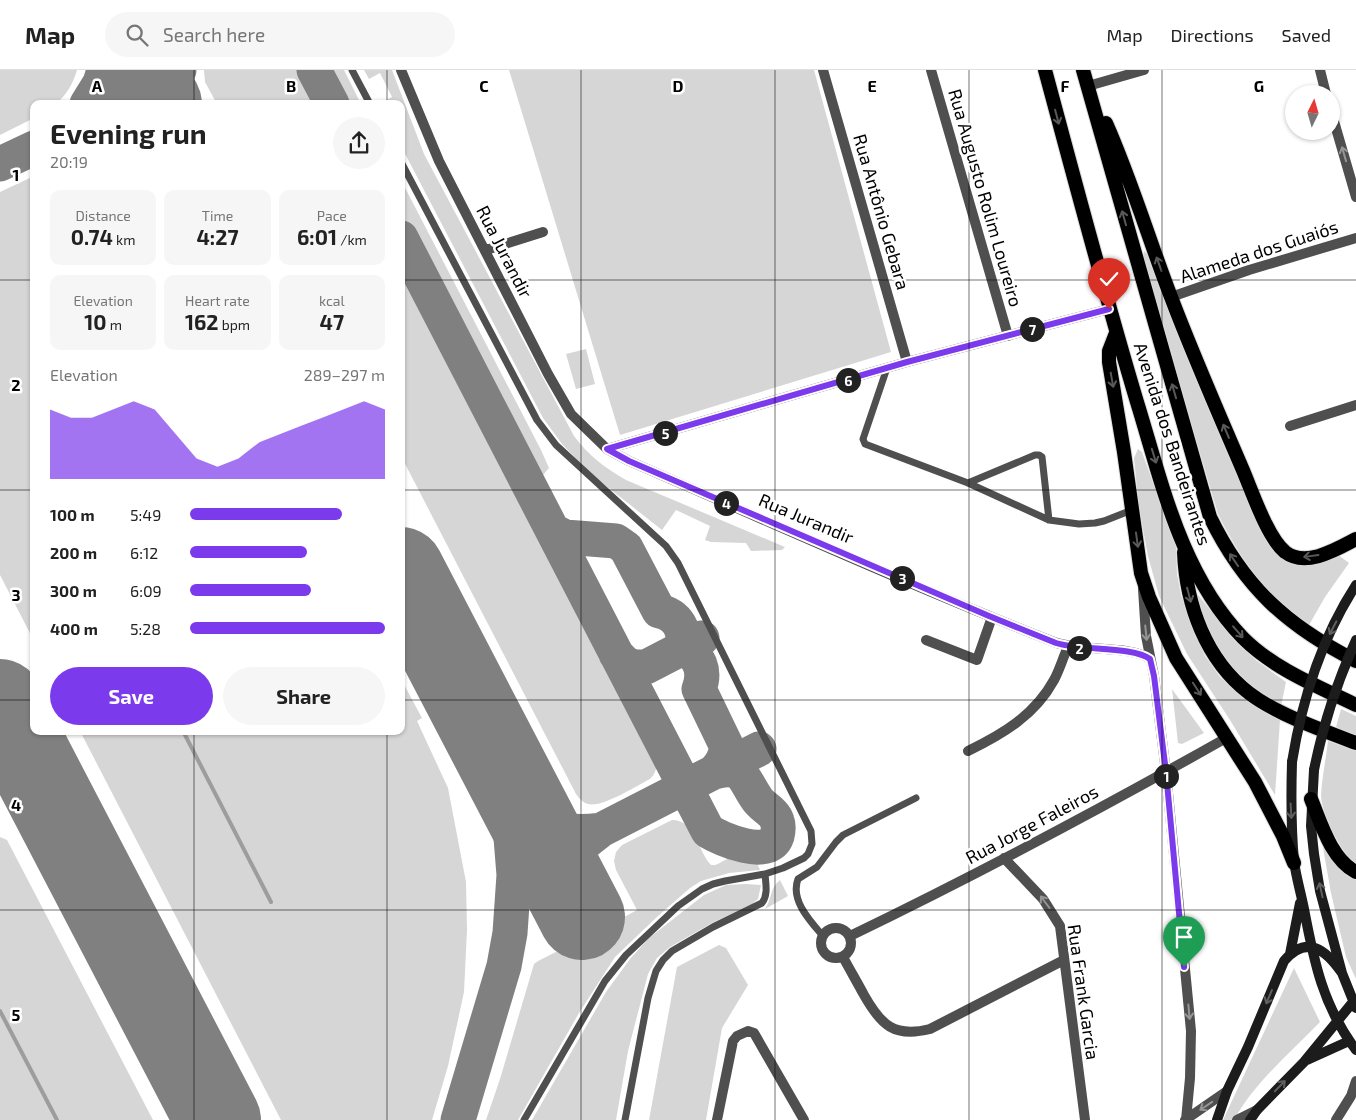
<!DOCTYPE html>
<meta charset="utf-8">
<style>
:root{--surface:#fff;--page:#f6f6f6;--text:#222;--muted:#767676;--line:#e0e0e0;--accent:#7c3aed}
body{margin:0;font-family:"Exo 2",sans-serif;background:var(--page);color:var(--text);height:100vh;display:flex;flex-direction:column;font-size:19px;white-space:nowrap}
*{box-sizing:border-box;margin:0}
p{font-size:16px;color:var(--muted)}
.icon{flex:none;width:28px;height:28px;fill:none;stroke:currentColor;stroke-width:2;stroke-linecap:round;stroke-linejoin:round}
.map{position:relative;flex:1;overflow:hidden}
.drawer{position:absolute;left:30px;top:30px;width:375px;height:635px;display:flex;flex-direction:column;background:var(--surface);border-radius:10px;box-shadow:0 1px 4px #0004}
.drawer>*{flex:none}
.needle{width:32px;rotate:5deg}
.tools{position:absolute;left:1285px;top:15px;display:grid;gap:10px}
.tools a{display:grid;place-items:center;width:55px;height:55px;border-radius:50%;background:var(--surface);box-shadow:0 1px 4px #0004;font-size:25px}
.pin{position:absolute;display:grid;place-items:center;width:42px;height:42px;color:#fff;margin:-51px -21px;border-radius:50% 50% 50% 0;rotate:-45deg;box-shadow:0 0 5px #0007}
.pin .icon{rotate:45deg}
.km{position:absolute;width:25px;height:25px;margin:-12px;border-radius:50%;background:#222;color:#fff;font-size:14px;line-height:25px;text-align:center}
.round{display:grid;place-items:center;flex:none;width:52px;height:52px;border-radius:26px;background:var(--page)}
.summary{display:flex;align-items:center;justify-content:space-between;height:85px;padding:0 20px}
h1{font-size:28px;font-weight:700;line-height:38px}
.stats{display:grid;grid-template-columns:repeat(3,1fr);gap:8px;height:85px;padding:5px 20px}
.stats div{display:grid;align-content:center;border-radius:10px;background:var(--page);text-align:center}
.stats b{font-size:21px;font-weight:700}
.stats small{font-size:14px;font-weight:400}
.stats p{font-size:14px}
.chart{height:140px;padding:10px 20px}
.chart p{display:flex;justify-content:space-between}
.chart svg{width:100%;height:90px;margin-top:5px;fill:var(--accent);opacity:.7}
.cta{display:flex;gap:10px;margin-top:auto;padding:10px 20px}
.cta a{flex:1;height:58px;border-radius:30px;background:var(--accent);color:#fff;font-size:20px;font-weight:700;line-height:58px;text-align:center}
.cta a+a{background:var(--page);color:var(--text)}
ul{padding:0 20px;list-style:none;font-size:16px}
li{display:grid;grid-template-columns:80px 60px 1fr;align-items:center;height:38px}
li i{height:12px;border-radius:6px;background:var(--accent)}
header{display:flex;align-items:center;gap:30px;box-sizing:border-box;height:70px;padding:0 25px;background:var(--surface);border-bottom:1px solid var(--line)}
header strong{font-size:24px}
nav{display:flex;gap:28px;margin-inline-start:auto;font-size:18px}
.search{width:350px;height:45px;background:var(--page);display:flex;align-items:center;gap:12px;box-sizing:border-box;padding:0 18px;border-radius:28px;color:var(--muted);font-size:19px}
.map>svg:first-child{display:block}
</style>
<header>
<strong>Map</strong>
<div class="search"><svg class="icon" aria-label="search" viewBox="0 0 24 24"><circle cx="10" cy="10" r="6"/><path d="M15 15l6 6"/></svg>Search here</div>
<nav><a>Map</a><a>Directions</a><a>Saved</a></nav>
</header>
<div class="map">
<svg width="1356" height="1050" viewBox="0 0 1356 1050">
<rect width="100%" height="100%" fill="#fff"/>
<path fill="#d6d6d6" d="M0 0H77C73 14 67 24 56 34H34V48L0 65Z
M204 0H299L317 34H217L205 12Z
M325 0H344L361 34H342Z
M364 0H392L424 84 574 366C589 386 604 397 626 410L785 477 782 480 751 481 746 473 711 472 705 470 710 456 676 440 662 460 591 404 562 374 543 348 401 76V34H379L392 27 380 3 369 9Z
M509 0H814L891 282 620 365Z
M34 106V571L0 505V122Z
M401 110 541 380 549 398 543 405 535 403 528 394 401 148Z
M1144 181 1150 187 1260 457 1271 475 1283 487 1337 484 1349 493 1325 527 1309 555C1296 544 1282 534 1270 522 1248 499 1232 472 1218 444L1143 190Z
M401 195 655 686C657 696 657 702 650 709 636 716 602 738 588 734 582 732 579 728 576 724L401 386Z
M586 279 595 314 576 319 566 284Z
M1138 379 1142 382 1176 477 1177 504 1181 525 1190 551 1205 586 1220 607 1244 629 1280 650 1275 725 1230 650 1187 584 1159 526 1148 486 1139 438 1134 388Z
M1195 521 1235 571 1257 591 1286 612 1281 636C1263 624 1245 614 1231 598 1213 577 1204 548 1195 521Z
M401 609 422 648 417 651 448 718 466 812 467 860 464 922 448 996 432 1050H281L80 661H401Z
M1172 619 1204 663 1182 674 1178 673Z
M1341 639 1356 646V666L1336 657Z
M1328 671 1356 681V793C1341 784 1321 742 1321 725 1322 707 1326 689 1328 671Z
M672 750C696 750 698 782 711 795 719 796 722 790 730 788 738 786 747 789 755 789L760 800 729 803 701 811 690 818 658 846 615 887 579 943 518 1050H486L500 1009 534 894 538 891 576 872 584 885 614 869 606 857 637 840 616 800 614 791 616 782 622 775Z
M0 767 7 770 153 1050H0Z
M1322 772C1332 788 1339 800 1356 809V909L1346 887 1331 823Z
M780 810 788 826 765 839C773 827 769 819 780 810Z
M746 814 761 815 758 829 752 834 712 853 670 877 657 888 648 904 628 981 616 1050H532L606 922 630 889 649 868 704 825 726 815Z
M719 875 726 878 748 915 722 958 706 1050H649L677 897Z
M1294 898 1320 952C1290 983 1255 1012 1234 1050H1223Z"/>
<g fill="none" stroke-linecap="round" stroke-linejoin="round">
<path stroke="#9d9d9d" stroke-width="4" d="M183 661 271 832
M0 941 57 1050"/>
<path stroke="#808080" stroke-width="35" d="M314 0 332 34
M87 34 100 13 104 0
M170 34V21L179 0
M0 94 34 78
M401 168 708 761C721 769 769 790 777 766 778 762 779 756 777 751 774 741 762 737 757 729 743 709 744 694 714 702
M553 461 565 467 616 471 626 478 659 541C678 545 686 560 682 578 700 585 706 601 699 619L726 675C727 686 722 694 714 702
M616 584 626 594 635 597H646L702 568
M458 609 499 701 510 755 514 805 510 863 504 896 458 1050
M519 727C548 757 558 766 601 760L573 782 557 800
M601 760 759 679"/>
<path stroke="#808080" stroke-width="86" d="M141 0 159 34
M401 500 582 847
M0 632 218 1050"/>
<g stroke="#dbdbdb" stroke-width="16">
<path id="trunk" d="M1045 0C1075 111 1104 222 1137 332 1162 413 1181 504 1243 568 1274 599 1317 616 1356 635
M1083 0 1210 447C1244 517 1287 556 1356 591
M1106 53C1131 109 1149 170 1171 227 1193 285 1218 342 1242 398 1252 421 1267 467 1285 482 1306 498 1337 479 1356 469
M1116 263 1109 281V292L1124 382 1141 503 1149 527 1176 588 1255 712 1283 766 1294 793
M1184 482C1186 535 1206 590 1249 623 1276 644 1324 661 1356 673
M1311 729C1321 753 1331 789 1356 802"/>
</g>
<path stroke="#4f4f4f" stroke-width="7" d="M352 0 370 34
M401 92 537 350 556 375 666 476 678 493 811 761 812 774 808 784 804 788 783 798 765 804 725 811 713 814 702 819 678 836 626 885 605 911 524 1050
M887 298 863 369 865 374 968 413 1049 450 1079 454 1095 453 1104 451 1132 440
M968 413 1035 385H1039L1042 387 1049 450
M823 866C810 851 790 830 798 809L817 797 836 772 843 765 916 728
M625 1050 648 928 656 901 663 890 672 881 713 857 762 833C768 825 766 815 765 804"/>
<path stroke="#4f4f4f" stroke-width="10" d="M401 0 439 91 548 304 571 344 607 379 629 391C770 452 911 516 1054 572 1080 582 1131 575 1150 589
M823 0 907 292
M931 0 1008 266
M1088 16 1144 0
M486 180 543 162
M1171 227 1249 200 1356 168
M1290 356 1356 335
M607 379 907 292 1109 239
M1143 519 1146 566 1154 606 1166 702 1191 961 1190 1008 1186 1050
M926 570 977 590 992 547
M968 681C1003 664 1035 645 1054 610 1060 599 1063 587 1068 577
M1004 788 1043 829 1060 856 1085 1050
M821 873a15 15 0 1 1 30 0a15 15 0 1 1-30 0Z
M850 866C978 804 1104 737 1228 667
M843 887C850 900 857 912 864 925 881 955 894 968 930 959L1064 890
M717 1050 733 971 737 966 748 961 754 963 804 1050
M1185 1050 1227 1021
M1237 1050 1257 1040
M1336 1050 1351 1026 1356 1011"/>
<path stroke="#4f4f4f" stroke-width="10" d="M1320 0 1326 24
M1331 41 1356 127"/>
<path stroke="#1c1c1c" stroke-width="10" d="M1292 692C1291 725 1291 758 1294 791 1296 807 1301 823 1304 839 1314 892 1323 936 1356 980
M1314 700 1311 756 1314 784 1320 821 1342 903 1356 938
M1290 884 1300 833
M1307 990 1349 971
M1217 1050 1227 1021 1248 977 1284 891C1307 864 1326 880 1342 903
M1250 1050 1257 1040 1304 992 1353 932"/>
<use href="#trunk" stroke="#000" stroke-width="14"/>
<path stroke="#1c1c1c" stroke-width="10" d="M1292 692C1302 630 1321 569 1356 515
M1314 700C1323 655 1337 612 1356 570"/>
</g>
<defs><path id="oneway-shaft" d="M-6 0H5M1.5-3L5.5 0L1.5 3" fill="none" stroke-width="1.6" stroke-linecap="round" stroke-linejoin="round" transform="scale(1.25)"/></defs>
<g stroke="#595959">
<use href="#oneway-shaft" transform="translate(1057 47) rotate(75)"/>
<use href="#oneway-shaft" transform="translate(1124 148) rotate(-106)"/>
<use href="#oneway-shaft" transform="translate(1159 194) rotate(-110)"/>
<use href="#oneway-shaft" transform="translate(1112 310) rotate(80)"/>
<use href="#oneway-shaft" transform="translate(1174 321) rotate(-106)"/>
<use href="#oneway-shaft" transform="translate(1226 361) rotate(-113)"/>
<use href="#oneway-shaft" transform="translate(1154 386) rotate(73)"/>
<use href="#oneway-shaft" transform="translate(1137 470) rotate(82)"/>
<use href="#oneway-shaft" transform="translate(1311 486) rotate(172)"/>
<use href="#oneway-shaft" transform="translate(1234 490) rotate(-124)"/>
<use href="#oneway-shaft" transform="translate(1189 525) rotate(75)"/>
<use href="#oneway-shaft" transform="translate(1238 562) rotate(49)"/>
<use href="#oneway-shaft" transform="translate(1197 619) rotate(57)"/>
</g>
<g stroke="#959595">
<use href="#oneway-shaft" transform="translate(1344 84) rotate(-106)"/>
<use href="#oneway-shaft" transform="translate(1146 563) rotate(84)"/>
<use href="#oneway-shaft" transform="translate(1045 832) rotate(-127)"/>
<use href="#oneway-shaft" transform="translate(1189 942) rotate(85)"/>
<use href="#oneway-shaft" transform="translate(1206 1036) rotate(146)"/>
</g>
<g stroke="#606060">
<use href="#oneway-shaft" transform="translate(1333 558) rotate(117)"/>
<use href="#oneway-shaft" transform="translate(1291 741) rotate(87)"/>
<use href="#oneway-shaft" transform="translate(1321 820) rotate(-102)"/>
<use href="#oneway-shaft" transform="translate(1269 927) rotate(113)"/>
<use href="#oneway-shaft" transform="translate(1280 1016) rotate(-46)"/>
</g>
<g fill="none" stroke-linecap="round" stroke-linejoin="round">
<g stroke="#fff" stroke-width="10">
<path id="route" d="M1109 239 907 292 607 379 629 391 989 546 1056 573C1081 581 1132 576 1150 589L1154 606 1166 702 1184 897"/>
</g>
<use href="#route" stroke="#7c3aed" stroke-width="6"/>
</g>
<path fill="none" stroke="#000" stroke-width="1" stroke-opacity="0.55" d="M194 0V34M387 0V34M581 0V1050M775 0V1050M969 0V1050M1162 0V1050M0 210H34M401 210H1356M0 420H34M401 420H1356M0 630H34M401 630H1356M194 661V1050M387 661V1050M0 840H1356"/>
<g text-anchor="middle" stroke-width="5" stroke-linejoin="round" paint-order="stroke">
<g font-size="18" fill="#000" stroke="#fff">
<text transform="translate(985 128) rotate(74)" y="6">Rua Augusto Rolim Loureiro</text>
<text transform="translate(881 142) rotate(74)" y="6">Rua Antônio Gebara</text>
<text transform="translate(504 182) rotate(63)" y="6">Rua Jurandir</text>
<text transform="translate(1259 182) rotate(-18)" y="6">Alameda dos Guaiós</text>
<text transform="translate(1172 374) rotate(72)" y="6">Avenida dos Bandeirantes</text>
<text transform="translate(806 449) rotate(23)" y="6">Rua Jurandir</text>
<text transform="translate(1032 755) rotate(-28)" y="6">Rua Jorge Faleiros</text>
<text transform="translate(1083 922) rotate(82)" y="6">Rua Frank Garcia</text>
</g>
</g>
<g font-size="16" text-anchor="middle" font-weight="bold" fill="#000" stroke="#fff" stroke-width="5" stroke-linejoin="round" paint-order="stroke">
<text x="97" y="22">A</text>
<text x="291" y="22">B</text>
<text x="484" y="22">C</text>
<text x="678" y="22">D</text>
<text x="872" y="22">E</text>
<text x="1065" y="22">F</text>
<text x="1259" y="22">G</text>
<text x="16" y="111">1</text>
<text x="16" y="321">2</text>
<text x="16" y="531">3</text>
<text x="16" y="741">4</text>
<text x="16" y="951">5</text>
</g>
</svg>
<div class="tools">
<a><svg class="needle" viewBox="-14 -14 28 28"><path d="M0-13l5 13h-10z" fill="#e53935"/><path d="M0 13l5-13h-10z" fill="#767676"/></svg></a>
</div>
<div class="pin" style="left:1184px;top:897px;background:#1e9e55"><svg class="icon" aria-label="arrive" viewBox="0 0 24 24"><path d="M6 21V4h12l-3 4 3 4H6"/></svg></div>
<div class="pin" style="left:1109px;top:239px;background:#d93025"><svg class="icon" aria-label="check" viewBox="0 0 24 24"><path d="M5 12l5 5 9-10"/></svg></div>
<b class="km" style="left:1166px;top:706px">1</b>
<b class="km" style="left:1079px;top:578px">2</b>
<b class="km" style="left:902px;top:508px">3</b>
<b class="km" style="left:726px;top:433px">4</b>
<b class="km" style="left:665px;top:363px">5</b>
<b class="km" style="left:848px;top:310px">6</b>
<b class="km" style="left:1032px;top:259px">7</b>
<section class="drawer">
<div class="summary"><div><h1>Evening run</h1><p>20:19</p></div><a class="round"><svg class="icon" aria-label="share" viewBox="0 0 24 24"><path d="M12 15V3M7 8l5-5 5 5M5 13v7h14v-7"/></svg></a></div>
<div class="stats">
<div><p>Distance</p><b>0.74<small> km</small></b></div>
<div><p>Time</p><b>4:27</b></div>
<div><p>Pace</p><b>6:01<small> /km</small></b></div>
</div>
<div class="stats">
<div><p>Elevation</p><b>10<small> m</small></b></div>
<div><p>Heart rate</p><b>162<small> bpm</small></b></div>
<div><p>kcal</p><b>47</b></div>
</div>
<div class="chart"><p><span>Elevation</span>289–297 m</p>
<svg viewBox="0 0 160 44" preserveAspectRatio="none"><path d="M0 44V10L10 14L20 14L30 10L40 6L50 10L60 22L70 34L80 38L90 34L100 26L110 22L120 18L130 14L140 10L150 6L160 10V44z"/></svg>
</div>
<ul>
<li><b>100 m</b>5:49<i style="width:78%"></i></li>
<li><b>200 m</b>6:12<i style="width:60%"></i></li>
<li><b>300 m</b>6:09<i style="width:62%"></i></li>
<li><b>400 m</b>5:28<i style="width:100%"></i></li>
</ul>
<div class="cta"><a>Save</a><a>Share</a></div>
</section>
</div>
